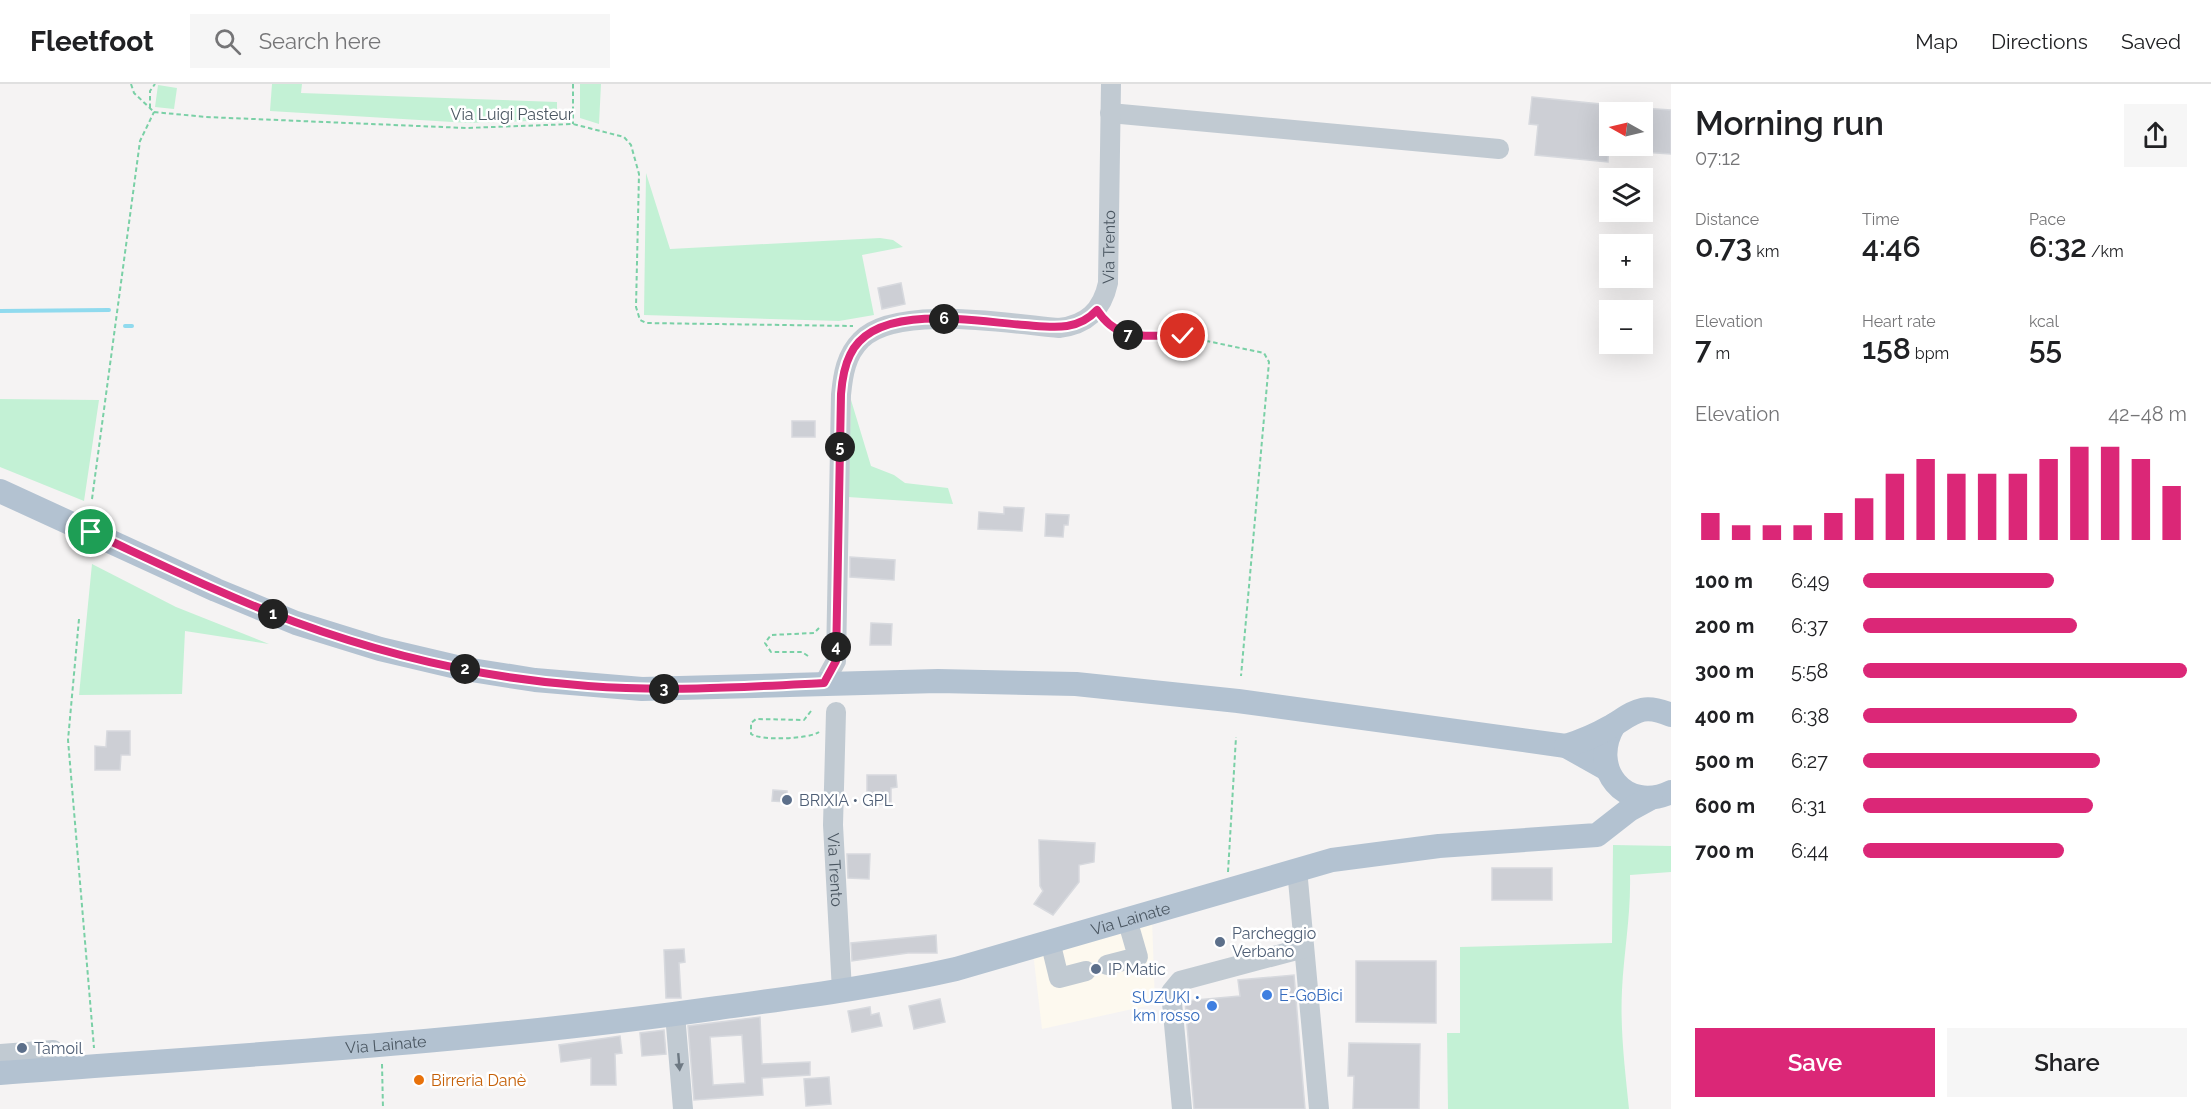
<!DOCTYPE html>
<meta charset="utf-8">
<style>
:root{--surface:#fff;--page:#f6f6f6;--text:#202124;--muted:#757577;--line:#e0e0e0;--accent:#db2777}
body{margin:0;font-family:Raleway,sans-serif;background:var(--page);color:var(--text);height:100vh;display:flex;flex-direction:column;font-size:22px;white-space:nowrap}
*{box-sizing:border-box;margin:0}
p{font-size:20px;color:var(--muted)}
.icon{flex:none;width:33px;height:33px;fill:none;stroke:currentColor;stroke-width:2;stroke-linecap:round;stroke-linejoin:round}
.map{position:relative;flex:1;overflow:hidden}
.drawer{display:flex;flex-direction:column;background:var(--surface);width:540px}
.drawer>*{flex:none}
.needle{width:39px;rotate:278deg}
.buttons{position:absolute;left:1599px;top:18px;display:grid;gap:12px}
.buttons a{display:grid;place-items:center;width:54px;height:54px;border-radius:0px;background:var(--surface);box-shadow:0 6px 24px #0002;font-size:30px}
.pin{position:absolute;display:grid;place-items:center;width:51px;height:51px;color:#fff;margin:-26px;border:3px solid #fff;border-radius:50%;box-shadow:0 2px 6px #0007}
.km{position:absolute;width:30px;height:30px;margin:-15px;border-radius:50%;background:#222;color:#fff;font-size:16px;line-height:30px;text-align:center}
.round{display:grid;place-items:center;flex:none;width:63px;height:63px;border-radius:0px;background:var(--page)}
.overview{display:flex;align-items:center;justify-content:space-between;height:102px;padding:0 24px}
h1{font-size:33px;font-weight:600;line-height:45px}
.figures{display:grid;grid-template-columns:repeat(3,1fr);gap:9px;height:102px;padding:6px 24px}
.figures div{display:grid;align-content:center}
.figures b{font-size:30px;font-weight:600}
.figures small{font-size:16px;font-weight:400}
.figures p{font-size:16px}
.chart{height:168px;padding:12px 24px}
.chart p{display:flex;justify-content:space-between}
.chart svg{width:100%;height:108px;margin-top:6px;stroke:var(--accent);stroke-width:6}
.button{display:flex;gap:12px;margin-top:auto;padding:12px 24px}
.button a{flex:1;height:69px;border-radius:0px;background:var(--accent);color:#fff;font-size:24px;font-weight:600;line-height:69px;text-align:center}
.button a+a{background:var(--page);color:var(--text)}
ul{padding:0 24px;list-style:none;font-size:20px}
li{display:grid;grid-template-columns:96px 72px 1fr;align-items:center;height:45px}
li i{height:15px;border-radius:8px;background:var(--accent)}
header{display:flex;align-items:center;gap:36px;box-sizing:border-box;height:84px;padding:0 30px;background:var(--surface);border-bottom:2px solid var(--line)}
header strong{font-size:28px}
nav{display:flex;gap:33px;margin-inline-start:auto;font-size:21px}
.search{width:420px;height:54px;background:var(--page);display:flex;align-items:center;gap:15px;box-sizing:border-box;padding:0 21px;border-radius:0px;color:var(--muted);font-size:22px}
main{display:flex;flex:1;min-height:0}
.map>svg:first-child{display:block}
</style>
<header>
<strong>Fleetfoot</strong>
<div class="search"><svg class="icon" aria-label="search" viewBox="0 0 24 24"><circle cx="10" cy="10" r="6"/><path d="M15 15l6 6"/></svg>Search here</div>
<nav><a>Map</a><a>Directions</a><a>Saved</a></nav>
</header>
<main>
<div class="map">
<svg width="1671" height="1025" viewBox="0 0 1671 1025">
<rect width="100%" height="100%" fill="#f5f3f3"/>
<path fill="#fdf9ef" d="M1152 835 1155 920 1042 945 1033 868Z"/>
<path fill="#c3f1d5" d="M272 0H302L301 9 557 18V36L469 39 270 27Z
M580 0H601L599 40 580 34Z
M158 1 177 4 174 25 155 23Z
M646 89 670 165 880 154 893 156 903 163 862 171 874 231 839 237 644 231Z
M0 315 99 316 84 417 0 383Z
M851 316 871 382 894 391 905 399 948 404 953 420 848 413Z
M92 480 176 523 269 560 185 547 182 610 79 611Z
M1613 761 1671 762V788L1630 791C1631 831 1624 867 1622 906 1620 946 1625 985 1629 1025H1448L1447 949H1460V863L1612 859Z"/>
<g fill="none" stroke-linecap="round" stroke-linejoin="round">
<path stroke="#90daee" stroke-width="4" d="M0 227 109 226
M125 242H132"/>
</g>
<path fill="#cdcfd5" stroke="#d7d9de" stroke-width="1.5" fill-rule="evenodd" d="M1532 13 1610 21 1608 78 1535 71 1538 41 1529 40Z
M1642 24 1671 26V70L1642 68Z
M901 199 905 220 882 225 878 204Z
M792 337H815V353H792Z
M1004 423 1024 424 1022 447 978 445 979 428 1004 430Z
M1046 430 1069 431 1068 441H1064L1063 453 1045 452Z
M850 473 895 476 894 496 850 493Z
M871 539 892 540 891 561H870Z
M107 647H130V671H121L120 686H95V662L106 663Z
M867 691H896L897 703 891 704V720H867Z
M773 706 787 707V718L772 717Z
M1039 756 1095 759 1094 778 1079 781V798L1053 831 1034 820 1043 807 1040 802Z
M847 770H870L869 795 848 794Z
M1492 784H1552V816H1492Z
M936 851 937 869H908L852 877 851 859Z
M684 865 685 878 679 879 681 914H666L664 866Z
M1356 877H1436V939L1356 938Z
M1294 891 1305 1025H1194L1185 917 1240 912 1238 896Z
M940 915 945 938 914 945 909 922Z
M870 923 871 931 879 929 882 942 852 948 848 927Z
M760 933 762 980 810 978V991L762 994 763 1011 694 1016 688 942ZM742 951 745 999 713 1001 710 953Z
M664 946 666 970 642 972 640 949Z
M620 952 622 969 615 970 616 1001H591V974L561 978 559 961Z
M1349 959 1420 960 1419 1025H1353L1354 992H1348Z
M829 993 831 1020 806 1022 804 995Z"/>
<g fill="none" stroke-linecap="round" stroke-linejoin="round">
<path stroke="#7ad0a6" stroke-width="2" stroke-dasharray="4.5 3" stroke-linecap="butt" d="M131 0 134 9 153 27
M573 0V40
M150 24V7L155 0
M154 28 206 33 466 44 573 40 624 53 631 61 639 90 636 223 640 236 646 239 853 242
M1105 239 1126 252H1183L1264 269 1269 278 1241 592
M92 415 140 57 154 28
M79 535 68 656 94 964
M808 572 802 568H771L765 559 771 551 814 549 819 544
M811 627 804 636 756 635 751 639V650C762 657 809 655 819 648
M1228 788 1236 653
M382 980 383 1025"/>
<g stroke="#c1cad2" stroke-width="20">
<path d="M1110 29 1499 65"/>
<path id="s1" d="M824 599 836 577 841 311C843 290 846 271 861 256 895 220 1012 240 1059 244 1086 241 1102 227 1108 199L1111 0"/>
<path id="s2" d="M836 628 833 741 842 907"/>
<path d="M1297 785 1319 1025"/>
<path d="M1050 857 1059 894 1086 887"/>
<path d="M1107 881 1138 873 1127 835"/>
<path d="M675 930 683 1025"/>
<path d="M0 970 53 966 66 984"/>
<path d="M1182 1025 1171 908 1180 897 1304 864"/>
</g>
<g stroke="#b3c2d1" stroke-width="24">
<path d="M0 407 216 506 296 539 380 565 465 585 535 596 642 605 938 597 1076 600 1238 617 1566 662 1607 685"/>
<path d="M1614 641C1588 684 1625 730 1671 708"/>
<path d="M1566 662C1582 657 1596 651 1610 643 1634 629 1641 618 1671 631"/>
<path id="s3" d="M0 989C240 971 479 958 718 924 798 913 877 903 956 885L1332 776 1439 762 1597 751 1629 726 1651 714"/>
</g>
</g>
<defs><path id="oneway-solid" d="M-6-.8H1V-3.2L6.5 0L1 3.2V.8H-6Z" transform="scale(1.5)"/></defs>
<use fill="#6e7983" href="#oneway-solid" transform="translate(679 978) rotate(85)"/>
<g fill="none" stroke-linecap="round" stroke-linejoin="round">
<g stroke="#fff" stroke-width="12">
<path id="route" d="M91 448C158 479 225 512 295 538 388 572 489 595 588 602 667 608 746 603 824 599L836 577 841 310C842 297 844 283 850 271 875 217 977 238 1025 241 1051 243 1077 248 1097 226 1119 260 1146 250 1183 252"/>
</g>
<use href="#route" stroke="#db2777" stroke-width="8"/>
</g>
<g fill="#5c6f8a" stroke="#fff" stroke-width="2">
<circle cx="787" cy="716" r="6"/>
<circle cx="1220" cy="858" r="6"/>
<circle cx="1096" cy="885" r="6"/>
<circle cx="22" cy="964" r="6"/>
</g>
<g fill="#3f7fe0" stroke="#fff" stroke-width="2">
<circle cx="1267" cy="911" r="6"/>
<circle cx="1212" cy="922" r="6"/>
</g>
<circle fill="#e8710a" stroke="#fff" stroke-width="2" cx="419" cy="996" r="6"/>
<g text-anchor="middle" stroke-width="5" stroke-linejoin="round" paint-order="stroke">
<g font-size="16" fill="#4a5661" stroke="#fff">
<text x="512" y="36">Via Luigi Pasteur</text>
<text dy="6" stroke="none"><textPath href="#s1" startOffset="662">Via Trento</textPath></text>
<text dy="6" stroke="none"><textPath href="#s2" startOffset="158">Via Trento</textPath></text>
<text dy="6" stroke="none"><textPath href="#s3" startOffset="1144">Via Lainate</textPath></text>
<text dy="6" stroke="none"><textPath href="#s3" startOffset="387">Via Lainate</textPath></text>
</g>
<g font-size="16" fill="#4e5e75" stroke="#fff" text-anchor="start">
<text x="799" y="722">BRIXIA • GPL</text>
<text x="1232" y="855">Parcheggio<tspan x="1232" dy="18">Verbano</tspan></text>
<text x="1108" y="891">IP Matic</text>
<text x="34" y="970">Tamoil</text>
</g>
<g font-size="16" fill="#366cbe" stroke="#fff" text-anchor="start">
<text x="1279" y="917">E-GoBici</text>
<text x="1200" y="919" text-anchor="end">SUZUKI •<tspan x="1200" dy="18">km rosso</tspan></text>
</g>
<g font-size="16" fill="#c56008" stroke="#fff" text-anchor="start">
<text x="431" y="1002">Birreria Danè</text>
</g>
</g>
</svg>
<div class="buttons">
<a><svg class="needle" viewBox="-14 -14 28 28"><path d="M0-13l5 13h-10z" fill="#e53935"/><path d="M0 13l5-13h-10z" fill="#757577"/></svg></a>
<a><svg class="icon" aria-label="layers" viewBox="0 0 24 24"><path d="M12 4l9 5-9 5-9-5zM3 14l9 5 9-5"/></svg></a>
<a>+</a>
<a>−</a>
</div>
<div class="pin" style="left:91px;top:448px;background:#1e9e55"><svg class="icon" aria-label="arrive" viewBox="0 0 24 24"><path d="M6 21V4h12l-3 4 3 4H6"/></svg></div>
<div class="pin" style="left:1183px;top:252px;background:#d93025"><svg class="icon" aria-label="check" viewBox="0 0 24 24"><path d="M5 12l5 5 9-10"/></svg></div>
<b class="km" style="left:273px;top:530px">1</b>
<b class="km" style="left:465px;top:585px">2</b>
<b class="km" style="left:664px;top:605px">3</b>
<b class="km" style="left:836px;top:563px">4</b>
<b class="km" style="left:840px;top:363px">5</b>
<b class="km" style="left:944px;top:235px">6</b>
<b class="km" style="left:1128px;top:251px">7</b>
</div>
<section class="drawer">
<div class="overview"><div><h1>Morning run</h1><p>07:12</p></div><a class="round"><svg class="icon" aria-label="share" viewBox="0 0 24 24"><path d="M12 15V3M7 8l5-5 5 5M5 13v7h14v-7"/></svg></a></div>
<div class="figures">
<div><p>Distance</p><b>0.73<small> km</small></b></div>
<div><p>Time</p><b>4:46</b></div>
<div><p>Pace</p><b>6:32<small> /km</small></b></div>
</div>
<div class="figures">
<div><p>Elevation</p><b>7<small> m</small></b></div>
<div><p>Heart rate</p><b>158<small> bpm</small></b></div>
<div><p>kcal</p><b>55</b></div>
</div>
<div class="chart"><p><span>Elevation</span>42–48 m</p>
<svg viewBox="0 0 160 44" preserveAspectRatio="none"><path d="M5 44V33M15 44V38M25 44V38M35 44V38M45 44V33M55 44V27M65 44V17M75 44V11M85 44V17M95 44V17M105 44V17M115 44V11M125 44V6M135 44V6M145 44V11M155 44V22"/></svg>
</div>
<ul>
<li><b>100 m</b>6:49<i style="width:59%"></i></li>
<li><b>200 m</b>6:37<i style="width:66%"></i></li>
<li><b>300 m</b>5:58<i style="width:100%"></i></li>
<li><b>400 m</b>6:38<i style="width:66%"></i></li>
<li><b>500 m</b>6:27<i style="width:73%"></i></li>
<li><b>600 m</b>6:31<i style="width:71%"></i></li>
<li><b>700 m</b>6:44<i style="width:62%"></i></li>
</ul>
<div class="button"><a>Save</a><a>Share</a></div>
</section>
</main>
